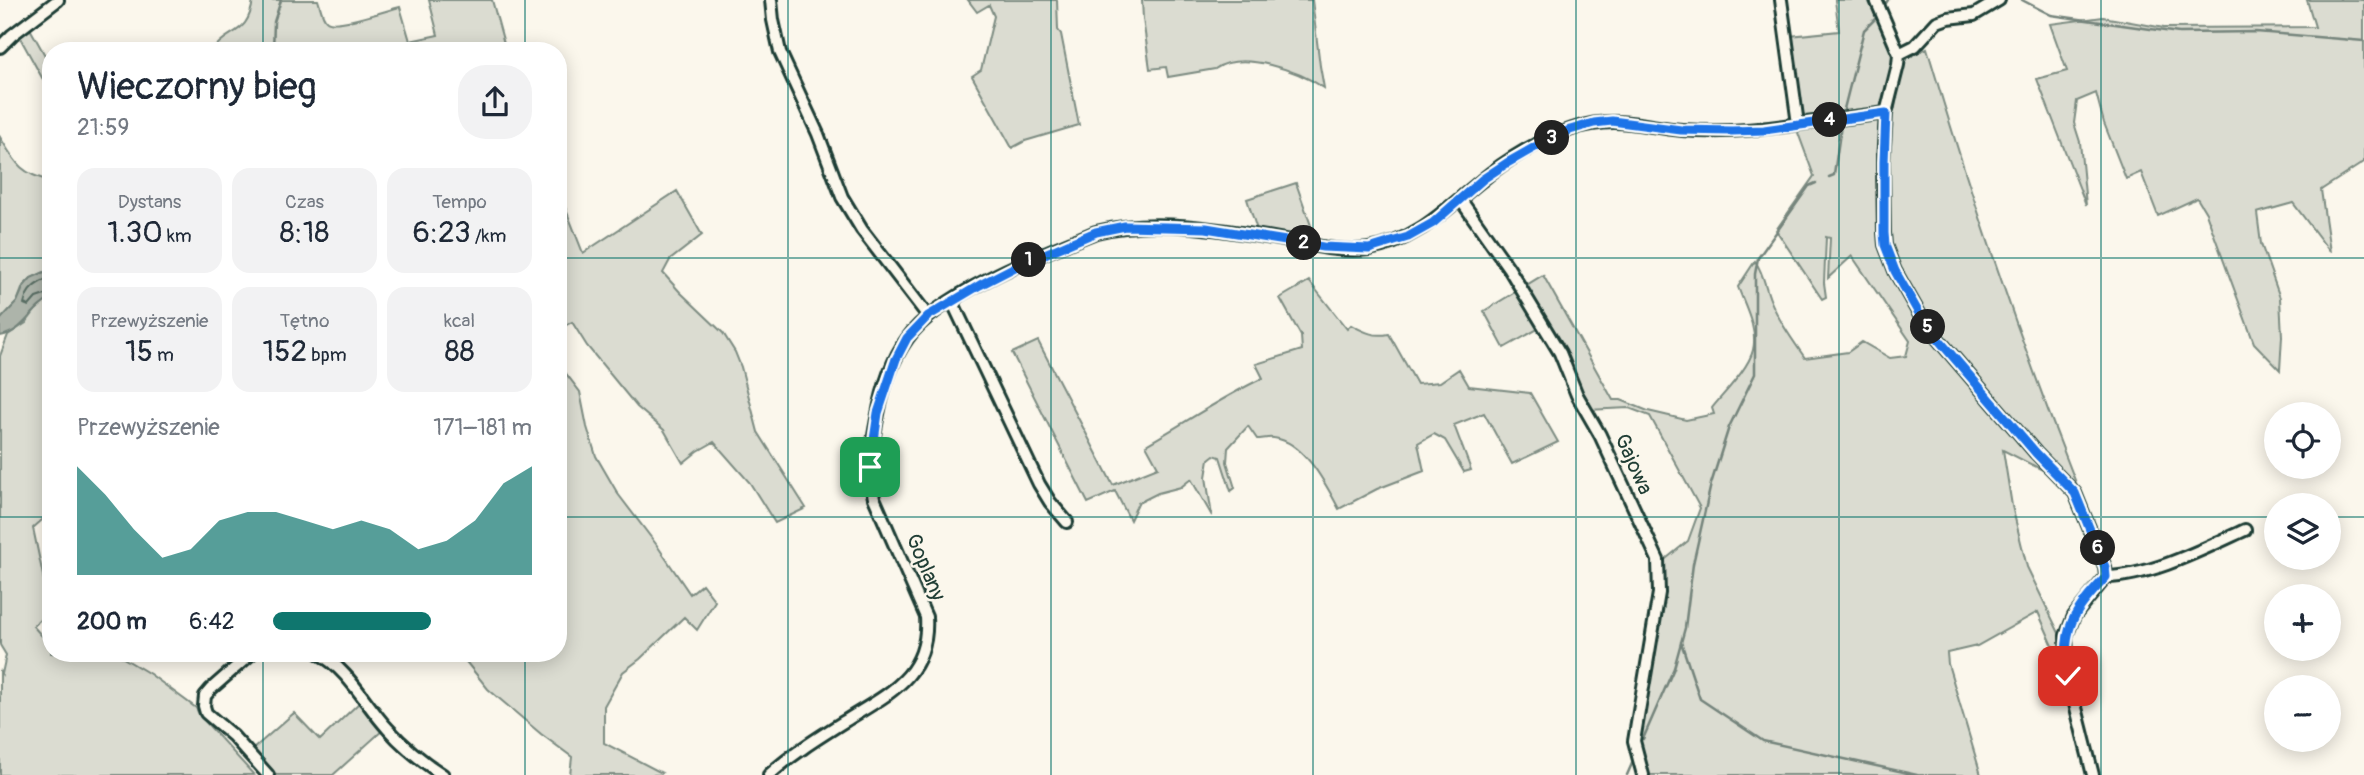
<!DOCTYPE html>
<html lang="pl">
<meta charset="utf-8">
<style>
:root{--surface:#fff;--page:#f2f2f3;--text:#1f2937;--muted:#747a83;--accent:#0f766e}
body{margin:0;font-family:Pangolin,sans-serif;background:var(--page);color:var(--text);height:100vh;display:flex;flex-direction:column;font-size:26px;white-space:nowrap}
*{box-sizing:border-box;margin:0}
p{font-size:23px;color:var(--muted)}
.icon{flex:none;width:38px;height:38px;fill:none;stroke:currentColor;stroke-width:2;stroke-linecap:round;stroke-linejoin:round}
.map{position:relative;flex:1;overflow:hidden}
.panel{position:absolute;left:42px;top:42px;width:525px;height:620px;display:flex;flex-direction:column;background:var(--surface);border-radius:28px;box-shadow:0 4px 18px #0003}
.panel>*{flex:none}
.buttons{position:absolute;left:2264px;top:402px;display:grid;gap:14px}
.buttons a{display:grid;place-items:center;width:77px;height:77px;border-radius:50%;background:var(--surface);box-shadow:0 4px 18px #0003;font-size:35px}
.pin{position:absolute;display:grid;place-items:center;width:60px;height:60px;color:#fff;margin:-30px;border-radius:14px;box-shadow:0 4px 10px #0006}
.km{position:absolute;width:35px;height:35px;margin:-18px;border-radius:50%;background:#222;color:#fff;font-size:19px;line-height:35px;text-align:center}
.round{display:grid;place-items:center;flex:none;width:74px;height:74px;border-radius:28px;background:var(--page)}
.summary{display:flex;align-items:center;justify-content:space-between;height:119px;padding:0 35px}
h1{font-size:38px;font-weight:600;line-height:52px}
.metrics{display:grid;grid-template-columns:repeat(3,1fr);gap:10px;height:119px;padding:7px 35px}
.metrics div{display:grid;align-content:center;border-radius:18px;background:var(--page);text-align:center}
.metrics b{font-size:30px;font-weight:600}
.metrics small{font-size:19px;font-weight:400}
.metrics p{font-size:19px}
.chart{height:196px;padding:14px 35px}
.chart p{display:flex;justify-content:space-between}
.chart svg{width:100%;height:126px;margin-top:7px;fill:var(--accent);opacity:.7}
ul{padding:0 35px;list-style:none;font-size:23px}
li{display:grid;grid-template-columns:112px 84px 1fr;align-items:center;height:52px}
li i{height:18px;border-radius:9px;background:var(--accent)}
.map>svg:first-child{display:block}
</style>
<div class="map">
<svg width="2364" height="775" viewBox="0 0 2364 775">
<rect width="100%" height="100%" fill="#fbf7ec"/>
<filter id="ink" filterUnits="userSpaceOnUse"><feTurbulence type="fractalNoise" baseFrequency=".0143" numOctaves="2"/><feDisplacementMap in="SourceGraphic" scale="14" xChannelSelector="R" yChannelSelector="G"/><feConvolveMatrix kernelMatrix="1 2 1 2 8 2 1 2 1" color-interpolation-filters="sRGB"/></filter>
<g filter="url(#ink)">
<path fill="#dbdcd1" stroke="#7d8c82" stroke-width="2" d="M253 0H318C320 5 322 18 327 21 336 28 387 10 400 7L410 41 438 35 429 0H492L506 51H212C229 27 248 37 253 0Z
M968 0H1057L1058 30 1061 34 1079 125 1025 141 1012 148 972 76 981 70 994 16 989 5 977 12Z
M1142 0H1312L1320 66 1324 88C1299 71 1242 50 1215 69L1168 77 1166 67 1150 69 1143 19Z
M1835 0H1871C1879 34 1899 41 1891 80 1889 90 1888 99 1882 107L1809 118 1800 111 1790 36 1839 31Z
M2307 0H2364V162L2321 190 2330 252 2293 203 2257 213 2261 244 2280 298 2282 336 2280 370 2254 343 2206 213 2197 198 2158 216 2141 172 2126 179 2104 123 2096 93 2077 101 2074 123 2080 142 2086 205 2037 79 2067 71 2050 24 2103 17 2164 28 2315 27Z
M28 25 51 66V94L18 34Z
M1927 48C1971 197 2021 344 2078 488L2003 450 2012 506 2027 567 2059 633 2061 664 2038 612 1977 646 1947 653 1948 664 1981 775H1645L1643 760 1635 769 1628 738 1631 724 1639 725 1662 562 1688 541 1700 508 1650 416 1629 408 1587 410 1545 325 1504 348 1484 311 1543 275 1613 400H1621L1648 411 1686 420 1714 414 1712 408C1723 394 1749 368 1753 350 1758 329 1745 306 1738 287L1755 261C1763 272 1765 286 1770 299 1779 321 1792 339 1805 358L1848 352 1862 342 1890 358 1906 356 1910 341 1852 256 1828 278 1830 238 1826 237 1824 283 1826 297 1822 299 1776 230 1814 176 1797 130 1889 118 1895 108 1897 88 1905 59Z
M0 137C15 162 20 174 51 181V269L31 278 23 286 17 302 0 320Z
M558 160 565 207 583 253 677 191 702 235 670 260 663 273 680 292 723 333 735 352 741 367 758 432 806 508 775 523 750 483 714 442 698 451 683 463 664 430 637 407 587 346 572 322 558 329Z
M1296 183 1315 237V241L1257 230 1247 199Z
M1309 281 1347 329 1351 325C1365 332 1373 337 1389 334L1417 384 1440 382 1459 369 1469 386 1530 393 1558 442 1512 464 1484 413 1454 425 1471 470 1464 472 1445 440 1434 434 1418 443 1424 471 1377 489 1339 509C1326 485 1305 442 1274 438 1269 437 1262 439 1257 439L1248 426 1228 448 1227 462 1235 488 1231 491 1220 457 1214 455 1209 459 1206 477 1212 516 1191 479 1181 487 1158 493 1138 503 1130 520 1115 491 1088 503 1012 353 1038 341 1113 485 1158 467 1146 445C1185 423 1222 397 1263 378L1256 364 1302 350 1301 336 1280 298Z
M51 299V512L33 528 45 585 51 591V610L33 626 51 646V653L120 656 150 674 196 708 200 716 254 775H0V670L2 674 6 655 0 645V356L8 335 26 323 40 304Z
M558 363 580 392 587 427 596 456 618 494 656 544 690 594 702 584 715 601 697 630 684 617 640 659 623 672 604 706V743L662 773 660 775H570L572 757 541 734 488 689 459 653H558Z
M360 702 383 730 333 775H276L253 749 294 713 320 740Z"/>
<path fill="#adb4aa" stroke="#74847b" stroke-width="2" d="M51 269V299C30 308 25 332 0 336V320L17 302 24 286 31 278Z"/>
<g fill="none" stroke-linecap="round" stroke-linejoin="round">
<path stroke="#586d63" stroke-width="2" d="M51 277C37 283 27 288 24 304L29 306 36 298 51 293"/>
<path stroke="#74847b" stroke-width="2.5" d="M2022 0 2051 15 2179 33 2256 32 2364 41
M1886 3 1888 0
M273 51 274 22 281 0
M1844 109 1864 30 1876 18
M1829 177 1834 175 1841 125
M1681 642 1700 699 1763 741 1917 775
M1643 739 1674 668 1685 628 1693 564 1711 484 1729 427 1755 374V274L1758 258 1809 186 1816 183
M1627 775 1634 759"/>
<g stroke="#1f3d34" stroke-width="16">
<path id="minor" d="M771 0 773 20 780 52 818 134 842 197 862 230 928 316
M1876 0 1899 54 1898 65 1886 113 1883 162 1884 233 1885 245 1895 271 1925 324 2036 453 2075 493 2105 567 2106 577 2074 616 2066 636 2068 676 2093 775
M0 47 12 35 58 0
M1899 54 1915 46 1937 22 1948 18 1974 15 1999 0
M1798 124 1886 113
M1460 199 1508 267 1560 353 1577 395 1600 435 1658 560 1659 593 1634 741 1643 775
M952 301 1039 484 1050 502 1067 522
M2106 577C2152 576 2203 549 2245 530
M252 653 211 689 205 696 204 706 206 713 233 736 268 775
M318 653C349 670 365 704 388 729 404 747 423 762 443 775
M769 775C792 754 818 738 845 721 888 694 930 676 926 617L874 498C867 471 872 445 877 419 882 392 891 361 907 339 938 294 1044 253 1096 232 1154 217 1226 230 1285 240 1312 245 1341 253 1369 249 1415 242 1446 209 1481 181 1506 160 1541 139 1572 129 1615 115 1640 126 1682 130 1721 133 1760 130 1798 124L1781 0"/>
</g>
<use href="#minor" stroke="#fbf7ec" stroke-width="10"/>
</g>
</g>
<g fill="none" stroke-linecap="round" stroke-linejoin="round" filter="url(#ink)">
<g stroke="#fff" stroke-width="14">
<path id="route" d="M870 467 878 413 896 359 907 338 928 316 980 285 1017 266 1096 232 1125 226 1206 228 1323 247 1369 249 1408 237 1433 223 1483 179 1507 163 1549 139 1570 130 1594 123 1612 121 1681 130 1732 131 1764 130 1886 113 1884 162V233L1885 245 1895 271 1925 324 2036 453 2075 493 2105 567 2106 577C2074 612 2061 626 2068 676"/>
</g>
<use href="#route" stroke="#1a73e8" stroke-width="9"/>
</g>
<path fill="none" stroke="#0f766e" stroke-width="2" stroke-opacity="0.55" d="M263 0V51M525 0V51M788 0V775M1051 0V775M1313 0V775M1576 0V775M1839 0V775M2101 0V775M0 258H51M558 258H2364M0 517H51M558 517H2277M2329 517H2364M263 653V775M525 653V775"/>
<g text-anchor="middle" stroke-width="5" stroke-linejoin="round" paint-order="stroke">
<g font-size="21" fill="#1f3d34" stroke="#fbf7ec">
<text transform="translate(1634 464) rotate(66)" y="7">Gajowa</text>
<text transform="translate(926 567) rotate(67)" y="7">Goplany</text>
</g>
</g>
</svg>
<div class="buttons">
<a><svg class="icon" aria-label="locate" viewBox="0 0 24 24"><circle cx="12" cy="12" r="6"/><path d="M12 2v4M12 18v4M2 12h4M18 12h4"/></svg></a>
<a><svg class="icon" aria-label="layers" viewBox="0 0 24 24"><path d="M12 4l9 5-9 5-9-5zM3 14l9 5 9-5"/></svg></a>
<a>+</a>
<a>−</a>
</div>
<div class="pin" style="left:870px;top:467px;background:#1e9e55"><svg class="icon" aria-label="arrive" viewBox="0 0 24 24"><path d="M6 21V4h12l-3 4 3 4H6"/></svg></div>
<div class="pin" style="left:2068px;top:676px;background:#d93025"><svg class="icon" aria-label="check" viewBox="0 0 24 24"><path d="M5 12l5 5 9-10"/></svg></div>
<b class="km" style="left:1029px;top:260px">1</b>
<b class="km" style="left:1304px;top:243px">2</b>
<b class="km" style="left:1552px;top:138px">3</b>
<b class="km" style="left:1830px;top:120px">4</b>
<b class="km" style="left:1928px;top:327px">5</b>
<b class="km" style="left:2098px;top:548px">6</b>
<section class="panel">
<div class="summary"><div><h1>Wieczorny bieg</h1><p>21:59</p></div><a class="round"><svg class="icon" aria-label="share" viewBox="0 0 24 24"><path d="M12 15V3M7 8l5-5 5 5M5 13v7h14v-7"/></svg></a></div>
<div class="metrics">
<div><p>Dystans</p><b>1.30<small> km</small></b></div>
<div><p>Czas</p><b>8:18</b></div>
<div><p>Tempo</p><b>6:23<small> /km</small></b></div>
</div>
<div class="metrics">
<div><p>Przewyższenie</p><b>15<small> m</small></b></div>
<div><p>Tętno</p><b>152<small> bpm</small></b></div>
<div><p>kcal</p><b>88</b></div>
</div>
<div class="chart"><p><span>Przewyższenie</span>171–181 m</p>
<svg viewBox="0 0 160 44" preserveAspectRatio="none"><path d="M0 44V6L10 16L20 28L30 38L40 35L50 25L60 22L70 22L80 25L90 28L100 25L110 28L120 35L130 32L140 25L150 12L160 6V44z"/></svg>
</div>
<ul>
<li><b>200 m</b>6:42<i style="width:61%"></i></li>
</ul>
</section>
</div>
